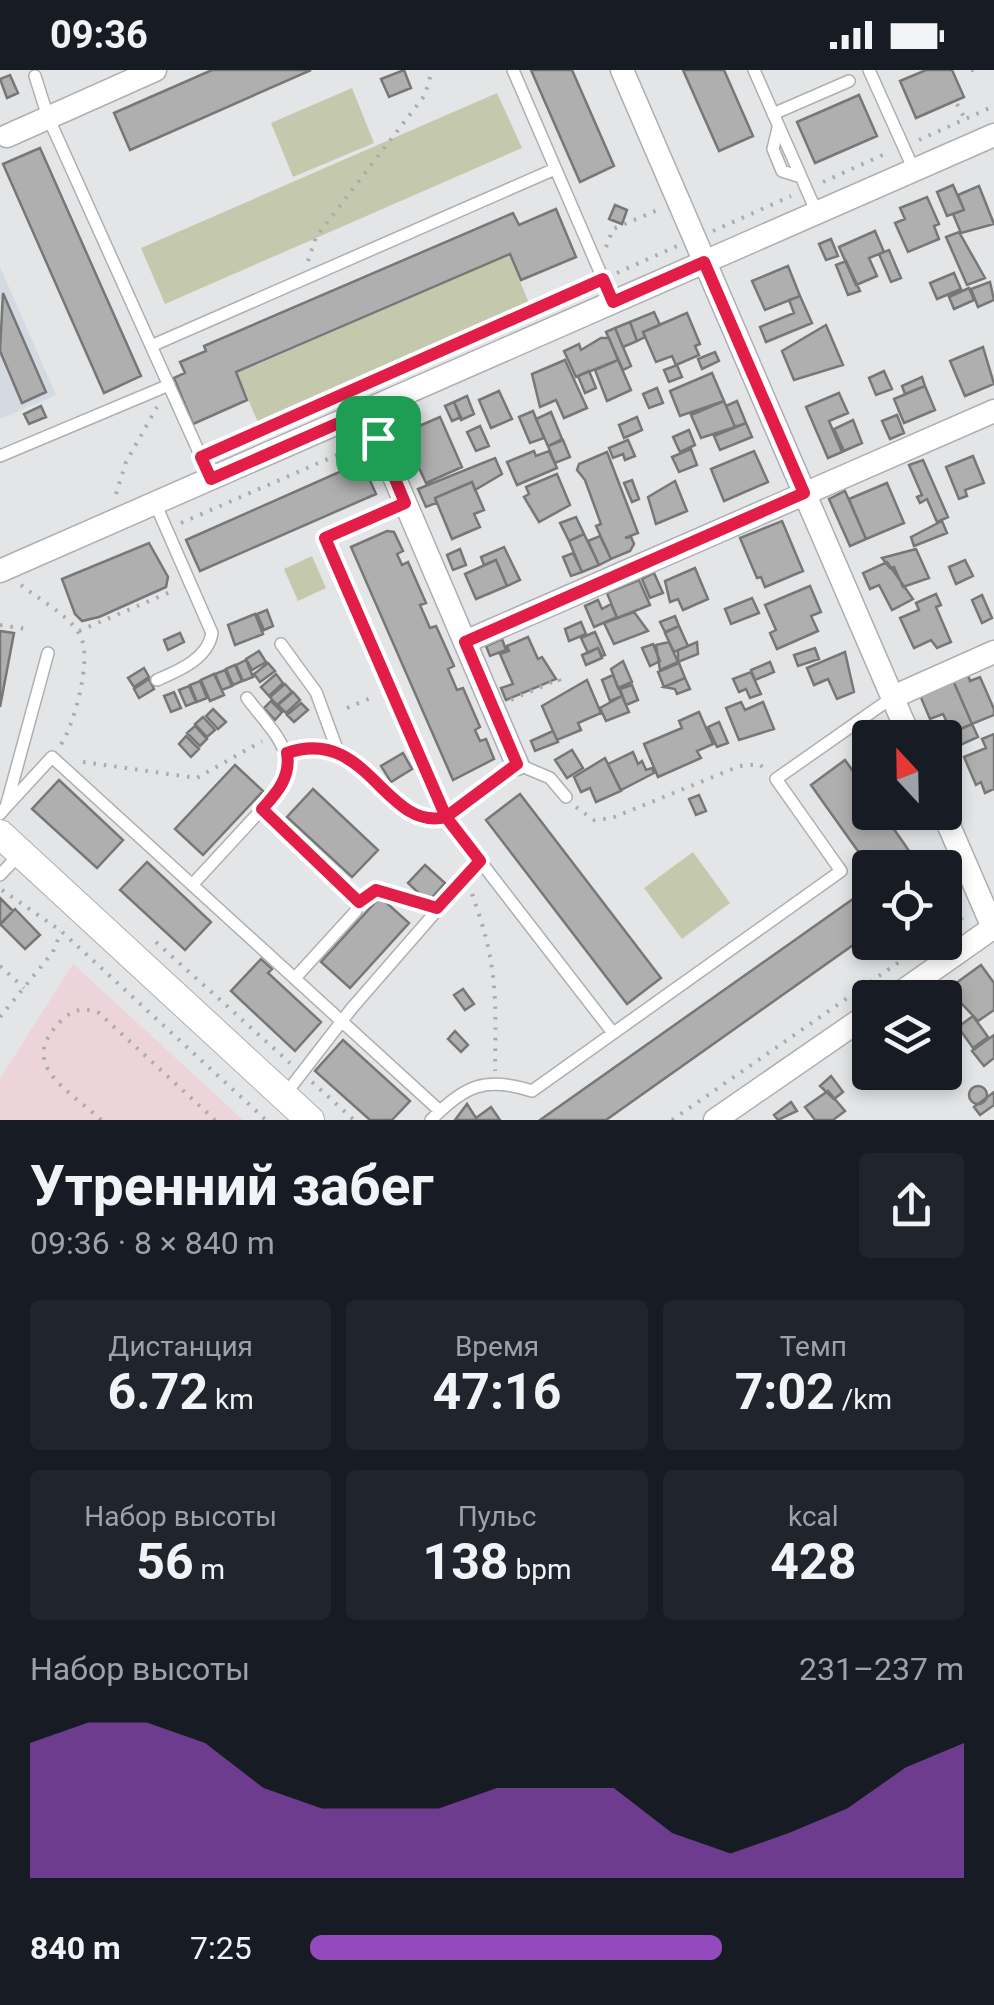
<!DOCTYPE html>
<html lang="ru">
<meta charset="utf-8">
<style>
:root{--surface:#171b24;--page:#20242c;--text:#f1f3f6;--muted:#9ea1a6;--accent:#924abc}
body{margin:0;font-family:Roboto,sans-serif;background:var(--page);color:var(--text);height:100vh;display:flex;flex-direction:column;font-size:38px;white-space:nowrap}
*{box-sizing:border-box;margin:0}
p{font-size:32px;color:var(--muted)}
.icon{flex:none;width:55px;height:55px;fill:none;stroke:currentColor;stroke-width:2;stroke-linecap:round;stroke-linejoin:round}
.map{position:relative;height:1050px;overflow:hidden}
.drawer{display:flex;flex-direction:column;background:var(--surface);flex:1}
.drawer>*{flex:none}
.needle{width:65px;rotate:338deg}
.controls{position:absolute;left:852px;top:650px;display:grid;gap:20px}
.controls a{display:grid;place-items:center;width:110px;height:110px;border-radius:10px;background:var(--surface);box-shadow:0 5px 15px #0003;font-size:50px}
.pin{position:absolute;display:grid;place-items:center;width:85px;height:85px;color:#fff;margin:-42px;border-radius:20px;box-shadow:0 5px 15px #0006}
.round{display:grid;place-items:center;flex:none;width:105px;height:105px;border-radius:10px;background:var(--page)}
.headline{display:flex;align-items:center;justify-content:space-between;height:170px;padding:0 30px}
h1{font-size:55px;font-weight:700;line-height:75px}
.stats{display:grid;grid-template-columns:repeat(3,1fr);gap:15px;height:170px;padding:10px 30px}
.stats div{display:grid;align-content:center;border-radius:10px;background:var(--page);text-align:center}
.stats b{font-size:50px;font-weight:700}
.stats small{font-size:28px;font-weight:400}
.stats p{font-size:28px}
.chart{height:280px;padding:20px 30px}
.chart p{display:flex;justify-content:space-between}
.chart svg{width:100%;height:180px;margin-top:10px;fill:var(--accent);opacity:.7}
ul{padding:0 30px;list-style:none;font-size:32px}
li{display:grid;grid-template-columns:160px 120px 1fr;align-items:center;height:75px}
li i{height:25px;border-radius:12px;background:var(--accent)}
.status{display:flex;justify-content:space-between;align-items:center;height:70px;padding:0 50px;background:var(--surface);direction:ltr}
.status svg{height:28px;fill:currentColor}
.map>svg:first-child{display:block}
</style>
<div class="status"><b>09:36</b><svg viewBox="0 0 49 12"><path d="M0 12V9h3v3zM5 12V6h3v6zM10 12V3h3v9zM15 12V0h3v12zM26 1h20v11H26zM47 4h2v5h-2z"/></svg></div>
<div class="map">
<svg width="994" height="1050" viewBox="0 0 994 1050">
<rect width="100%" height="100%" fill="#e4e5e6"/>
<path fill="#d4dae1" d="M0 197 56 325 0 349Z"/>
<path fill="#edd3da" d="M73 894 243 1050H0V1009Z"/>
<path fill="#c4c9ae" d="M352 18 374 73 293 107 271 53Z
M497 23 522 78 165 234 141 178Z
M509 185 529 233 259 355 237 303Z
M312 486 326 518 298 531 284 499Z
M693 782 730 833 682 869 644 818Z"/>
<path fill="#b0afaf" stroke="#787777" stroke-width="2.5" d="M212 0H311L130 80 114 43Z
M404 0 411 18 389 27 381 9Z
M531 0H572L614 96 580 112Z
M683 0H724L753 66 719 81Z
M952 0 964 27 916 48 900 11 926 0Z
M10 5 18 23 7 28 0 9Z
M859 25 877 66 815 93 797 52Z
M40 78 141 306 104 323 3 94Z
M953 115 964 140 947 146 937 122Z
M979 116 994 154 961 163 953 144 964 140 958 125Z
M927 127 939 154 934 156 939 169 908 182 895 153 905 149 900 138Z
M615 135 627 140 622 154 609 149Z
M556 139 576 187 521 210 510 184 236 302 247 330 193 354 174 308 185 303 180 292 206 281 204 276 513 143 519 155Z
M875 161 884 182 869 188 877 206 856 215 839 177Z
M959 162 985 208 967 215 946 167Z
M831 169 838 186 826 190 819 174Z
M889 180 901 208 891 212 879 184Z
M846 191 860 221 848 225 836 195Z
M788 196 800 226 765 240 752 211Z
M954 203 961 219 937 229 930 213Z
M990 212 994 230 978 237 971 219Z
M969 218 974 230 954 239 949 227Z
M3 223 46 322 22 333 0 281Z
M800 226 812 253 766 272 760 257 794 243 789 230Z
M654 242 660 255 643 262 645 267 637 271 630 252Z
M687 243 700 274 695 276 699 285 676 295 672 286 656 292 643 262Z
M630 252 637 271 623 277 615 258Z
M826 255 843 295 794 310 782 281Z
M615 258 631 296 623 300 606 262Z
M601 268H609L618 290 576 307 564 281 579 274 581 280Z
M983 277 994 314 965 326 950 291Z
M715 282 719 291 702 299 698 289Z
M565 290 587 338 564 348 556 330 540 337 532 304Z
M618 290 631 320 607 331 595 300Z
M677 295 682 307 669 312 664 300Z
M589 301 596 318 585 323 578 306Z
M884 301 892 319 876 325 869 308Z
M712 303 724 331 680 346 670 321Z
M922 307 925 316 905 324 902 316Z
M925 316 935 340 904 353 894 329Z
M657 318 663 333 649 338 643 324Z
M499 321 512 349 491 358 479 330Z
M839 323 848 343 829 351 842 382 828 388 806 337Z
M467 326 474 344 461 350 454 332Z
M724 331 735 357 701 368 691 345Z
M737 331 746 353 735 357 726 336Z
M454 332 461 347 452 351 445 336Z
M41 336 46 347 29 354 24 344Z
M533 341 544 368 530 373 519 347Z
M551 342 562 369 548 376 536 349Z
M897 345 904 363 890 369 882 351Z
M440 347 462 397 426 413 403 363Z
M637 347 642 360 624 368 619 355Z
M853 350 862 373 844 381 834 359Z
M746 353 752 367 720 380 714 366Z
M480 356 489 376 476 381 467 362Z
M689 360 695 375 680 382 673 367Z
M563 370 570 387 555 393 548 376Z
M628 370 635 386 625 390 623 384 613 388 609 378Z
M691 379 697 395 679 402 672 387Z
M534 381 536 386 549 381 557 398 517 415 507 392Z
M754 381 768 412 724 431 711 399Z
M607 382 638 463 625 468 631 467 634 474 630 481 611 489 596 456 601 454 585 410 577 400 579 394Z
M973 386 984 413 965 420 967 426 959 429 946 397Z
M495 388 502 404 475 420 472 412 435 428 436 433 426 437 418 419Z
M923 390 948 447 937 452 927 429 920 433 917 427 922 425 909 395Z
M362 392 376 424 200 501 186 470Z
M557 404 570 435 539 452 524 427 529 424 526 417Z
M632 410 639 429 632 432 624 413Z
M675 411 687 441 656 454 648 427Z
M472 412 484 440 474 444 480 457 452 469 435 428Z
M887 413 904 453 866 469 849 429Z
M845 421 866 469 850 476 829 429Z
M576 447 584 464 569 471 560 453Z
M782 451 803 501 765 517 761 507 757 508 740 468Z
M942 451 947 463 914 476 911 467Z
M387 461 394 462 403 481 397 484 402 495 408 492 426 533 420 535 430 558 436 556 454 596 448 599 457 620 463 618 480 657 475 660 480 671 486 669 494 689 453 710 351 477Z
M584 464 599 495 582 502 569 471Z
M600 466 611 489 599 495 588 471Z
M149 473 168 507 166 517 99 547 82 551 75 544 62 509Z
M504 477 520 510 507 516 496 490 484 495 481 487Z
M460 479 466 495 453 500 447 485Z
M916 479 929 508 903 517 894 497 890 498 882 488Z
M573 483 582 502 571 506 563 487Z
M496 490 507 516 476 529 465 504Z
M965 490 973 506 956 514 949 497Z
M887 492 913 529 892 540 879 515 870 519 863 503Z
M695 498 708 529 683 540 678 529 670 532 665 511Z
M654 503 663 523 650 528 642 509Z
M639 510 650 535 617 548 607 523Z
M810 516 821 542 811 546 818 561 777 579 770 563 776 560 765 535Z
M936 524 941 535 936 537 951 572 937 578 931 570 914 578 900 548 919 540 916 533Z
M982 525 992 548 982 553 972 530Z
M752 528 759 543 731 554 725 539Z
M598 530 602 539 611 534 617 547 594 557 585 536Z
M267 540 273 556 264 560 257 544Z
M634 542 648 561 614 574 604 553Z
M255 544 263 564 235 575 228 555Z
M675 546 679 556 665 562 660 552Z
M581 552 586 564 569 571 565 559Z
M679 556 688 576 674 582 665 563Z
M0 561 14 563 0 637Z
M595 562 605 585 602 586 598 578 588 583 581 568Z
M180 563 184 572 168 580 164 570Z
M528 567 538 589 542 587 556 609 506 630 501 618 513 614 500 584 509 581 507 576Z
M502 569 506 580 490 586 486 576Z
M669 572 678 592 660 600 656 575Z
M697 572 698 584 678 592V580Z
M653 574 660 591 650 596 642 578Z
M598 578 602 588 586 595 582 585Z
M815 578 819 589 798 596 794 585Z
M259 581 266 592 252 600 246 589Z
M845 582 854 622 837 629 828 609 814 615 807 598Z
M246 590 253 607 243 611 236 595Z
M623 591 632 612 618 618 611 599Z
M770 592 774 602 755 610 751 600Z
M268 593 275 601 260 612 254 604Z
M679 593 685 608 664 617 658 602Z
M235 595 242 611 233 615 226 599Z
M144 598 149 607 134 617 128 608Z
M225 600 232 616 222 620 215 604Z
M751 602 761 624 750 628 746 619 739 622 733 609Z
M967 602 970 611 980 607 994 639V645L972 654 952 608Z
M214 604 224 625 210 631 201 610Z
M276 604 283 613 269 626 261 617Z
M613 605 622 626 610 631 602 610Z
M685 608 690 619 677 624 675 619 664 617Z
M952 608 972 654 952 663 943 644 930 649 919 623Z
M149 609 154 619 139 628 134 619Z
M587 610 601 643 578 653 581 660 557 670 542 636Z
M200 611 207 628 197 632 190 615Z
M285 614 292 622 277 635 270 627Z
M632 615 638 630 626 635 620 619Z
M189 616 196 632 186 636 179 620Z
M174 622 181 638 171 642 164 626Z
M293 622 300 630 286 643 278 635Z
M622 626 629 642 606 651 600 638Z
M271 631 282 642 275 650 264 638Z
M741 632 745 640 763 632 774 659 739 670 726 638Z
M301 633 308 640 294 652 287 645Z
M213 639 226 652 218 659 206 646Z
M699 642 713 674 697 681 701 688 658 707 644 674 682 658 679 651Z
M203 647 215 660 207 667 195 654Z
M719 652 728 673 717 677 708 657Z
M972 654 978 667 958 676 952 662Z
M195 656 207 669 200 676 187 663Z
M553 661 558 672 535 681 531 671Z
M994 664V719L985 723 981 712 976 715 964 687 986 678 982 669Z
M186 666 199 679 191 687 179 674Z
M572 680 583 698 567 708 555 690Z
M633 682 638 694 642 691 646 700 652 698 654 703 621 720 608 694Z
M403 683 412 699 391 712 381 696Z
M605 688 621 721 596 732 590 718 581 722 574 707Z
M845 690 870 725V742H882L921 798H870L823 732 811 715Z
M235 695 263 721 203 785 175 759Z
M59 710 123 770 97 798 32 739Z
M313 719 378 780 352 807 287 747Z
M520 724 661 908 627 934 486 750Z
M699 725 706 741 696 745 689 729Z
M147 792 211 852 185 880 120 820Z
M425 795 445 813 428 832 408 813Z
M870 817V863L606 1050H540Z
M380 827 409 853 350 918 321 892Z
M0 828 13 841 0 855Z
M15 839 40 865 25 879 0 854Z
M261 889 272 899 268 903 321 952 295 981 231 921Z
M981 895 994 913V940L978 951 948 919Z
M463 919 474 934 465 940 454 925Z
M973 946 988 967 973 978 958 957Z
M455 961 468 975 461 982 448 969Z
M994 965V988L984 996 972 981Z
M343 970 410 1031 392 1050H370L315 1001Z
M831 1006 843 1022 834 1029 820 1016Z
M969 1025a9 9 0 1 1 18 0a9 9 0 1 1-18 0Z
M828 1021 845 1041 833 1050H815L805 1037Z
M994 1022V1035L980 1045 974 1037Z
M791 1032 797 1041 778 1050 774 1045Z
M467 1034 476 1048 491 1037 500 1050H455Z"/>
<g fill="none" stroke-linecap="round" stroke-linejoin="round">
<g stroke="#aeafb0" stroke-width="14">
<path id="service" d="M513 0 613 232
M754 0 817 143
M869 0 914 100
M35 6 48 47 211 409
M773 44 849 11
M778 58 773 79 782 101 801 107
M151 276 555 99
M0 386 169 315
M155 433 212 563C208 589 178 601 157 610
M405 433 325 469 446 747 517 694 550 708 566 727
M281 574 316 622 337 679 416 745 432 750 446 747 613 963
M247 628C282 673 307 690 262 739
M287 683 317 676 337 679
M6 737 52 687 440 1041
M0 744 6 737 48 583
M0 805 21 783
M192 815 262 739 359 832 356 841 295 908
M284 1026 352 938 480 791
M431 1050C465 1015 486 1006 532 1021L841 801 776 709 893 627"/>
</g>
<g stroke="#aeafb0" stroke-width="25">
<path id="minor" d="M622 0 910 668
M7 66 155 0
M366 341 517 694
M0 501 994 65
M465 572 994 341
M893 627 994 582
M943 742 994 860
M893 928 994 857
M715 1050 870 943"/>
</g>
<g stroke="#aeafb0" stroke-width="30">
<path id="tertiary" d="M0 764 310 1050"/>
</g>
<path stroke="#aaabac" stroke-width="4" stroke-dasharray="2.5 8" stroke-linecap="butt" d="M971 0H976
M957 34 964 47
M919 70 994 36
M823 112 887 83
M713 161 791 126
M606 177 613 159 660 139
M308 191 316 167 425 25 432 0
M617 203 677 176
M256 363 590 215
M116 424 126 392 157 337
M181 453 360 375
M21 515C38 529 69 545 80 565 93 588 74 656 60 676
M0 555 26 559
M79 561 175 520
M511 630 559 609 563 619
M347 638 375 626
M83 692 197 708 262 671
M576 737 594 750 612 748 740 696 759 694 765 699
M2 820 61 861 266 1050
M371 823 376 820 423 834
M472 824C498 895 496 928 495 1001
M945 861 963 848
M156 872 290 993
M0 896 24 918
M0 947 53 882 61 862
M312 1012 354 1050
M101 1050C67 1018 15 994 63 949 74 939 85 937 99 943L215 1050
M672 1050 928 872"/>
<use href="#service" stroke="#fff" stroke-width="11"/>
<use href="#minor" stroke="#fff" stroke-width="22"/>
<use href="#tertiary" stroke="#fff" stroke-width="28"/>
</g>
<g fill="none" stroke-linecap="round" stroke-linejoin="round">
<g stroke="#fff" stroke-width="20">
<path id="route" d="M378 368 366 341 211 409 201 387 603 209 613 232 704 192 804 423 465 572 517 694 446 747 480 791 437 838 376 820 359 832 262 739C278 722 291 706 287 683 368 655 385 762 446 747L325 468 405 433 378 368"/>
</g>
<use href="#route" stroke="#e11d48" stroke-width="12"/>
</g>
</svg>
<div class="controls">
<a><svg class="needle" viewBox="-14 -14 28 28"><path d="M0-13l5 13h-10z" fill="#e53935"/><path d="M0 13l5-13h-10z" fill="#9ea1a6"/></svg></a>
<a><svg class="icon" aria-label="locate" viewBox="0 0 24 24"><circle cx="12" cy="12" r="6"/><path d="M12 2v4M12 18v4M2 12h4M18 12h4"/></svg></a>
<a><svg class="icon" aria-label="layers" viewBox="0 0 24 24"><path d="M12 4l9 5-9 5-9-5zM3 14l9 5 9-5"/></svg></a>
</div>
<div class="pin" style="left:378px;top:368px;background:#1e9e55"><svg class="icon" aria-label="arrive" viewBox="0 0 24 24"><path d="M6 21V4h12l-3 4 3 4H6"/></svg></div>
</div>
<section class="drawer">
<div class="headline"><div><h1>Утренний забег</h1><p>09:36 · 8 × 840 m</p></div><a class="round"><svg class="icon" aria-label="share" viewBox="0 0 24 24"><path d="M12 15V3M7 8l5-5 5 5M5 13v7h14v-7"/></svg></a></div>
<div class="stats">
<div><p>Дистанция</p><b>6.72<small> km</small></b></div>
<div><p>Время</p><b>47:16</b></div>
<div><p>Темп</p><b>7:02<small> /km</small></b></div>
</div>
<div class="stats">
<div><p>Набор высоты</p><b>56<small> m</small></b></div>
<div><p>Пульс</p><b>138<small> bpm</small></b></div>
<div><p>kcal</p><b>428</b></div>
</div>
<div class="chart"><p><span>Набор высоты</span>231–237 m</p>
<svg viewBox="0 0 160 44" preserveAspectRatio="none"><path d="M0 44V11L10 6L20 6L30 11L40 22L50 27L60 27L70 27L80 22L90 22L100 22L110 33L120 38L130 33L140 27L150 17L160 11V44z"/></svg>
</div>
<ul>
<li><b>840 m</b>7:25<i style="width:63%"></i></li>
</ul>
</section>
